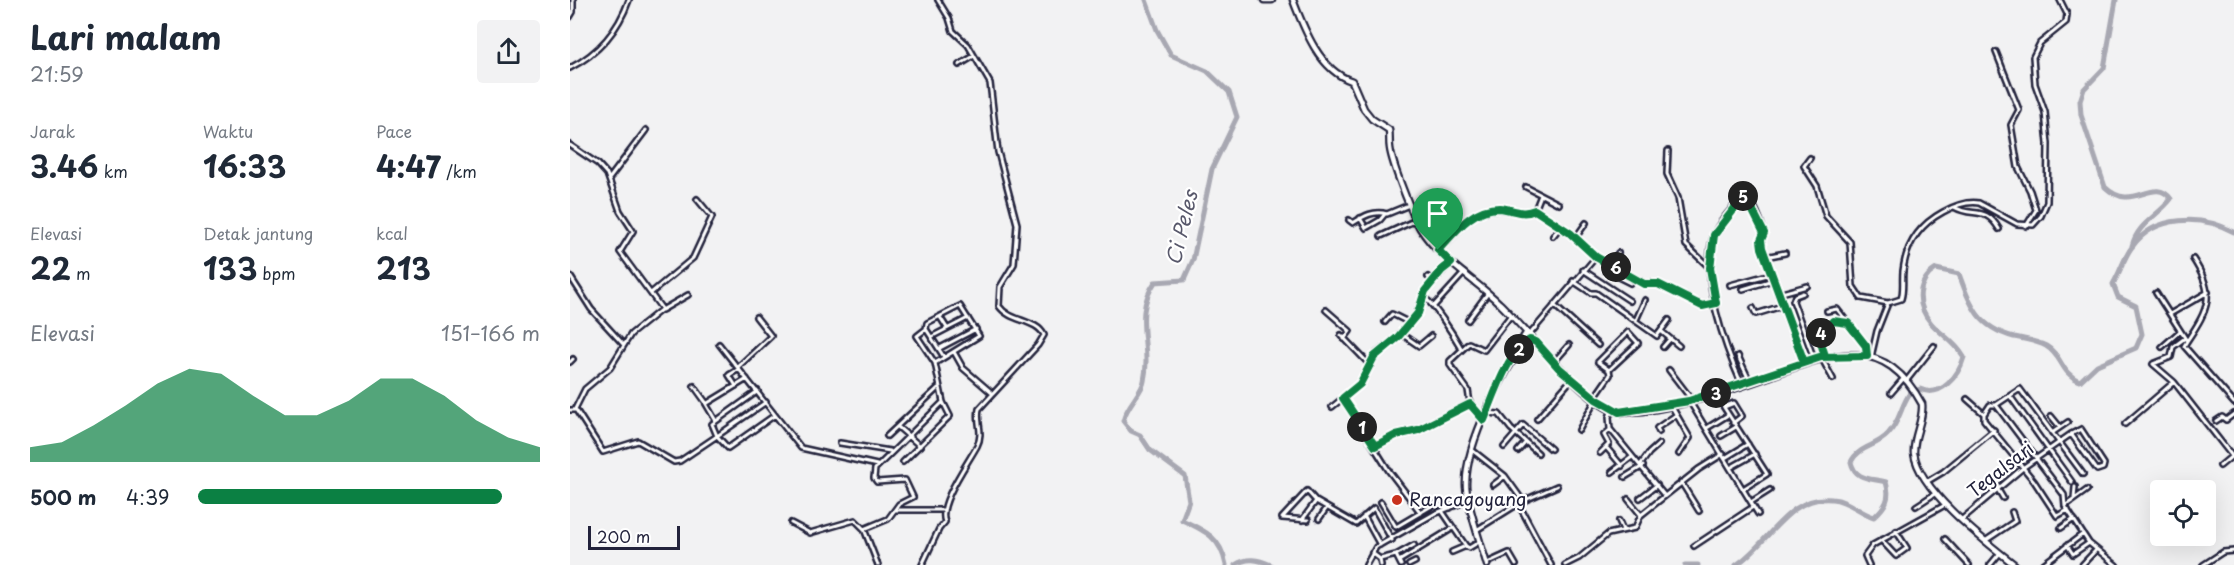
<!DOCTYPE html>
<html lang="id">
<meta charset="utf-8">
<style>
:root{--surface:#fff;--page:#f2f2f3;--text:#1f2937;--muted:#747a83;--accent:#0b8043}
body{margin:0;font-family:"Playpen Sans",sans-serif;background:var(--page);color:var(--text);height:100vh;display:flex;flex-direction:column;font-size:22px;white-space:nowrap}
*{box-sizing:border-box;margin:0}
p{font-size:20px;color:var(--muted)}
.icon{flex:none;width:33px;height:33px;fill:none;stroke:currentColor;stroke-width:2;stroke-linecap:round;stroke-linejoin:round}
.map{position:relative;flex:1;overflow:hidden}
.panel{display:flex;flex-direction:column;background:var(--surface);width:570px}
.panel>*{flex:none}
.tools{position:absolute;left:1580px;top:480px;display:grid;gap:12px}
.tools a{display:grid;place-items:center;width:66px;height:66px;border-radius:6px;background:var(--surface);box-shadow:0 6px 24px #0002;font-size:30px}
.scale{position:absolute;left:18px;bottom:15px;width:92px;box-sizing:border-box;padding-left:6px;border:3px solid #22223b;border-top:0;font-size:16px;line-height:21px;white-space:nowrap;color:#22223b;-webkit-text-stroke:4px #fff;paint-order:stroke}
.pin{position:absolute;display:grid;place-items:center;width:51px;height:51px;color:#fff;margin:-62px -26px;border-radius:50% 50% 50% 0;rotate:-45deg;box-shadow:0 0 6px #0007}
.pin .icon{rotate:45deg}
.km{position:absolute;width:30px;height:30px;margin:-15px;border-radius:50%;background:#222;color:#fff;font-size:16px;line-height:30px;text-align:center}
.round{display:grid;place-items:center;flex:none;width:63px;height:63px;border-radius:6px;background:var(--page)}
.overview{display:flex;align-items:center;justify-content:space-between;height:102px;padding:0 30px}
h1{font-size:33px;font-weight:700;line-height:45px}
.metrics{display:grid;grid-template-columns:repeat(3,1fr);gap:9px;height:102px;padding:6px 30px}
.metrics div{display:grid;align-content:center}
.metrics b{font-size:30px;font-weight:700}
.metrics small{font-size:16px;font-weight:400}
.metrics p{font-size:16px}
.chart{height:168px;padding:12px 30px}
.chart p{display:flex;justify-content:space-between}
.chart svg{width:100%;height:108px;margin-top:6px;fill:var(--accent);opacity:.7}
ul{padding:0 30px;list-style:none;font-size:20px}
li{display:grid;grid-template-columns:96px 72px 1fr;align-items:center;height:45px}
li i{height:15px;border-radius:8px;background:var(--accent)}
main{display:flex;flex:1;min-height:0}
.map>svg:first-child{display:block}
</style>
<main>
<section class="panel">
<div class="overview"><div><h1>Lari malam</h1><p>21:59</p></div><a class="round"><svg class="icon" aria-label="share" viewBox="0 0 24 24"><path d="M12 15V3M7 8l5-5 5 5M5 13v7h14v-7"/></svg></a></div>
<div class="metrics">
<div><p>Jarak</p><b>3.46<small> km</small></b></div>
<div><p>Waktu</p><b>16:33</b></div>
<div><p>Pace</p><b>4:47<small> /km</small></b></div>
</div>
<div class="metrics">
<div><p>Elevasi</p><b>22<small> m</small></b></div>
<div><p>Detak jantung</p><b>133<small> bpm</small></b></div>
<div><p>kcal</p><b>213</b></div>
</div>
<div class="chart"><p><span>Elevasi</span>151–166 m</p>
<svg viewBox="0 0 160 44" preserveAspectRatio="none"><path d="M0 44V38L10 36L20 29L30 21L40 12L50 6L60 8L70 17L80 25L90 25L100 19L110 10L120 10L130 17L140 27L150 34L160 38V44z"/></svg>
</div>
<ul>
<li><b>500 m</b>4:39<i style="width:89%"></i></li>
</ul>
</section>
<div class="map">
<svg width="1664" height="565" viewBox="0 0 1664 565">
<rect width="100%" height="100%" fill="#f2f2f3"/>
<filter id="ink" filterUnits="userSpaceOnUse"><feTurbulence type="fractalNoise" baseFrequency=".0167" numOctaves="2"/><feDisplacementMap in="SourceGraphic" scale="12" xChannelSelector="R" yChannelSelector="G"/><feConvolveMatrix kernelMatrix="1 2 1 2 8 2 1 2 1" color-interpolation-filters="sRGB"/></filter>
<g filter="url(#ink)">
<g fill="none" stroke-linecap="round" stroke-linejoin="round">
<path stroke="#a8a8b2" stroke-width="5" d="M576 0 587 30 601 55 637 71 659 92 667 117 642 169 623 260 614 280 585 282C562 316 582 344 574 381 572 393 557 404 553 421L561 431 570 435 580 450 615 476 619 501 612 520C636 531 651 538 656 565
M1546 0 1534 68 1514 89 1510 101 1511 115 1535 187C1563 214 1583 175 1601 199 1587 217 1568 223 1562 246
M665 565C677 557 688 559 701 565
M1115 565H1128
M1166 565C1198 545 1218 494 1262 499 1278 500 1290 513 1304 517 1316 506 1321 498 1316 482 1300 478 1285 480 1281 462 1289 446 1306 447 1318 434 1331 420 1330 407 1340 393L1350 389C1371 399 1389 375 1394 357 1384 340 1372 336 1361 323 1345 304 1347 281 1366 269L1389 274C1401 307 1408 327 1444 337 1454 339 1467 341 1476 346 1493 356 1490 373 1510 381L1527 365 1566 348 1572 334 1566 306 1548 297 1543 284C1550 273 1554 257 1562 247 1585 214 1632 215 1664 232"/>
<g stroke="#22223b" stroke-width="8">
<path id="minor" d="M0 17 3 12V0
M1426 52 1449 110 1441 125 1448 167 1460 191 1466 210 1456 226
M389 65 404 56
M0 68C29 53 48 31 59 0
M0 145 28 164 37 174 50 211 63 231 50 252 92 309 61 334 40 368 15 389 5 409
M1098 151 1097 174 1108 198 1116 245 1140 268
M1240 158 1234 166 1247 186 1256 216 1280 242 1283 286 1291 298 1318 303 1331 299C1334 290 1332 281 1333 271 1336 244 1349 225 1373 212 1384 206 1396 201 1409 203L1447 224 1463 225 1471 216 1477 202 1478 144 1475 112 1465 84 1463 57 1470 43 1496 22 1497 14 1490 0
M39 179 76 130
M956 187 989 204
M1384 207C1403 218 1415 205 1429 229
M965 210 971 195
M790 218 796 228 810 220 815 214
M779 220 783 223C794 216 804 210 817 214L839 205
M811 236 846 220
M983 236 991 226
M1006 237 1016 223
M868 250C884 232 902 208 929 209 942 209 951 216 965 210L1000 233 1026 257 960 334
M1026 257 1074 283 1088 284 1132 306 1146 303
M1195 257 1215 253
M1038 264 1036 271 1060 283
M1040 264 1048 253
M1013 270 1060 301
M0 276 21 309 53 344
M863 281 881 263
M1003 281 1021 293H1026L1087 336 1099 320
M1160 285 1201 274
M1173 289 1203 280
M81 293 123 258 142 217 127 199
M1233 293 1225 296 1223 301 1244 359
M1586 293 1617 341 1614 346 1664 403
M1208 294 1237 286
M855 298C866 307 883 334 891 348
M984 305 1028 345
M864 306 894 273
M1183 308 1186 314 1212 306
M92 310 118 295
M756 310 780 331 774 339
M1257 311 1267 309 1296 346 1297 356
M1600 314 1638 292
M370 317 377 328
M898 320 918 293
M1066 320 1075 300
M815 322 822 314 838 322
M1091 331 1109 346
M830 333 849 346 861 336
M771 335 800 365
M363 336 398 318
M1617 341C1639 308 1646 294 1623 259
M149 344 231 448 307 465
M1093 347 1100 339
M1592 347 1610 331
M370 348 406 329
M384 352 393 368 422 393
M1168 356 1180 382
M1255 356 1249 335 1263 321 1276 322
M1251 357 1263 379
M1301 357 1307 331 1318 303
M0 362 3 359
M984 362 999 345
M365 363 347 336 356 329 374 357
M168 367 201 336 186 317
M1099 370 1122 400
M1337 380 1364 346
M1604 382 1583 364 1601 357 1603 347 1615 338
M1172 385C1155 347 1130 278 1143 237 1148 223 1164 205 1174 196 1184 200 1191 222 1194 233L1191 240 1192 248 1234 362
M124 386 137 404
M166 386 159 375 169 369
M188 391 142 424 147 436 196 402
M1321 393 1333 379
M1146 395 1197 474 1173 489
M1440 396 1502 482
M1024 398 1040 375 1039 370 1028 362 1058 332 1068 343 1039 370
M1397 399 1414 414
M1120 402 1188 514
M900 403 913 419
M1426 405 1494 495 1495 506 1519 543 1546 565
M762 407 773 398
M1102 407 1120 438 1109 454
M1154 407 1164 403 1172 416 1163 423
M0 410H6L33 452 68 441 104 462 110 461 147 436 158 448 205 415
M1042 410 1039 417 1040 429 1094 495
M917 413 929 414 941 429 968 453
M1481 416 1490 427
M967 419 1001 380
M146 421 136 404 177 379
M1646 421 1652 417 1656 420 1664 414
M1555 424 1604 382 1662 456 1650 466
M328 427 350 446
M1137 428 1158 415
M1009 430 1025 401
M1089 432 1087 428 1106 415
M1482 433 1498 422
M317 436 368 388
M1151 436 1166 427
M1489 442 1450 389 1426 405H1420L1414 414V420L1464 481 1487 516 1498 510
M270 443 320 451
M1490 443 1513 474
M805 446 826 435 848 430 900 403 898 390 880 365V361L899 343 914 350 941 315
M934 447 953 425 981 449
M1036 447 1052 466
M902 450 935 476 953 501 908 529
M948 451 956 442
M1030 453 1039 444 1034 435 1040 430
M1155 458 1178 444
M333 462 380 416 373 402
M1071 464 1079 453 1089 444
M1160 468 1185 454
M1042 472 1062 457
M1055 477 1073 466
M1358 481 1373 472 1424 430
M1111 482 1129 511
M923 485 935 476
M1427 488 1433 498
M1070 498 1087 485
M1058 499 1071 515
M1504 499 1505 487
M953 501 987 486
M811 502 826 527 865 504 880 508
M1181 502 1200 490
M948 503 981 565
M1346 506 1366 493
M1495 506 1517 490
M325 510H374
M872 511 896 546
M851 513 819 471 773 398 790 384 807 353 828 337 847 313 855 291 863 281 858 277
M794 516 810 545
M749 519 756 509
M732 520 746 501 786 524 804 508 822 540
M738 520 712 518 737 491 746 501
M1391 520 1454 467 1501 434 1527 470 1533 468 1534 464 1511 429 1501 434
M1049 521 1053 530
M221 523 240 533 285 520 294 529
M1491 528 1504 519
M1375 539 1399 565
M1311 540 1326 556 1337 548 1326 531
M1415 541 1445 521 1442 512
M1497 545 1503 554 1519 543
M1124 546 1183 507
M882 552 896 546 899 548 909 542
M802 553 810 559 826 555 831 565
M826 555 844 545
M810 559 811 565
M829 561 883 528
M917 563 939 553 946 565
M308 565 294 529 318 519 329 504 343 497 335 480 307 482 304 478 305 469 373 402 365 363 409 336 390 306 357 323 356 329
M352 565 369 529 375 522C367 505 398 463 407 446 414 432 406 422 409 409L468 345 474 335C466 319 440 322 429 306L430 287 444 264 447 224 428 152 420 83 398 45 383 31 379 18 368 0
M796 565 806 547 864 514 899 500
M839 565 845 562
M995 565 1009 558 1038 534 1065 528 1071 515 1129 469 1153 454
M1299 565 1295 556 1303 545 1375 505
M1420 565 1430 553
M1472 565 1513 534
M1512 565 1526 550
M1633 565 1653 552 1664 551"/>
</g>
<g stroke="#22223b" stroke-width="9">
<path id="major" d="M694 0H702
M723 0C734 29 750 71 782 81L794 109 802 119 819 130C820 136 819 142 820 148 822 164 842 214 850 228 870 260 903 278 929 303 953 325 1020 410 1049 412 1090 414 1156 392 1195 378 1258 355 1312 330 1352 404 1354 420 1343 436 1344 453 1349 491 1416 542 1445 565
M945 350 957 332
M917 565C912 547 896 502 896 485 895 442 935 369 960 334"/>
</g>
<use href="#minor" stroke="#fff" stroke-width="3"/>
<use href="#major" stroke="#fff" stroke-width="4.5"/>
</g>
</g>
<g fill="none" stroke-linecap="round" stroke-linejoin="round" filter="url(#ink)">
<g stroke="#fff" stroke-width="12">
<path id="route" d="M868 250 881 263 872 270 855 291 848 313 828 337 804 357 790 384 773 398 805 446 826 435 848 430 900 404 914 420C923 399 938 350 960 340L966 342 989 368 1026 399 1049 412 1119 401 1251 357 1297 356 1296 346 1278 323 1263 321 1249 336 1255 356C1248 357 1241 360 1234 362L1192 248 1191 240 1194 233 1175 195 1144 235 1140 268 1146 303 1132 306 1088 284H1074L1026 257 1000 233 965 210C951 216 943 209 929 208 902 208 885 232 868 250"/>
</g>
<use href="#route" stroke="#0b8043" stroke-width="8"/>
</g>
<circle fill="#c8321e" stroke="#fff" stroke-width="2" cx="827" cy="500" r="6"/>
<g text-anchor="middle" stroke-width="4.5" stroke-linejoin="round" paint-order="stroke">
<g font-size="18" fill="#22223b" stroke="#fff">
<text transform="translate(1431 470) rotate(-38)" y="6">Tegalsari</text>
</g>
<g font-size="18" fill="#22223b" stroke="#fff" text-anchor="start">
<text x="839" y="506">Rancagoyang</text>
</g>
<g font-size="20" font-style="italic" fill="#58586b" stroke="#fff">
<text transform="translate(612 228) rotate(-76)" y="7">Ci Peles</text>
</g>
</g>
</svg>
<div class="tools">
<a><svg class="icon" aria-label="locate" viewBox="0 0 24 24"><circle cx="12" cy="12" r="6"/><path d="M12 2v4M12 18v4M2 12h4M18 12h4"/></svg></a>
</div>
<div class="scale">200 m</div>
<div class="pin" style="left:868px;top:250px;background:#1e9e55"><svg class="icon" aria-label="arrive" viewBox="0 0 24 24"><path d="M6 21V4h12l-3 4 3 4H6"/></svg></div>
<b class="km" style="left:792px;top:427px">1</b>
<b class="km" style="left:949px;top:349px">2</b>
<b class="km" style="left:1146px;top:393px">3</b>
<b class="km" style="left:1251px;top:333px">4</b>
<b class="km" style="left:1173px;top:196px">5</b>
<b class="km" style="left:1046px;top:267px">6</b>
</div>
</main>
